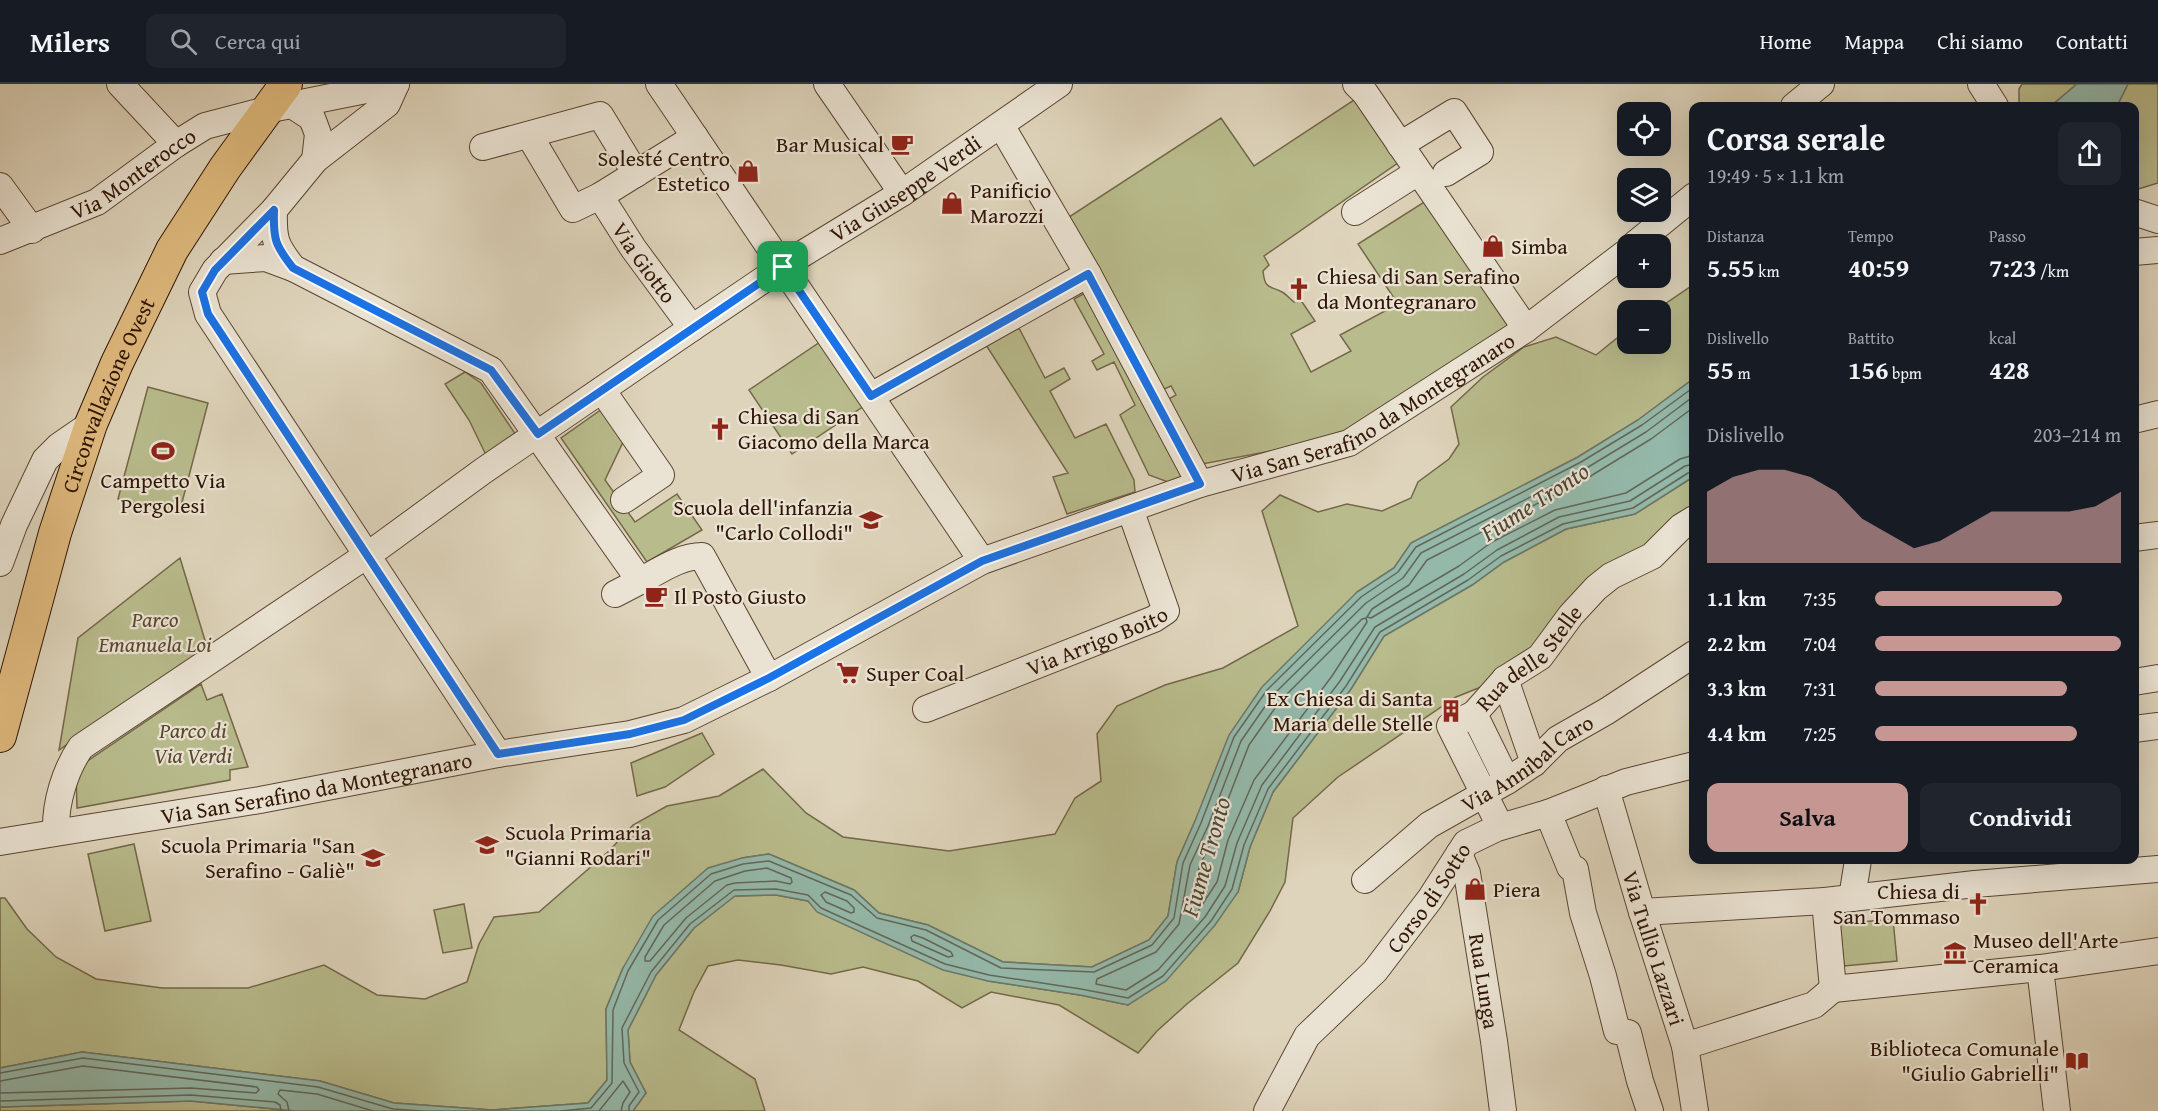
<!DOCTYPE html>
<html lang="it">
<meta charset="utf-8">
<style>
:root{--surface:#171b24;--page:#20242c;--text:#f1f3f6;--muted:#9ea1a6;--line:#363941;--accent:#c59692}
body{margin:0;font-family:"Gentium Book Plus",serif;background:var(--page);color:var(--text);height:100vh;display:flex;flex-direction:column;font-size:22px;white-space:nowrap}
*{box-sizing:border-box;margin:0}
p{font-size:20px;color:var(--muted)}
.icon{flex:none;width:33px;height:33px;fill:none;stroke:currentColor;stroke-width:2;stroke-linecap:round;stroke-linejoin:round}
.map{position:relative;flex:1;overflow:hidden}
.side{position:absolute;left:1689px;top:18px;width:450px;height:762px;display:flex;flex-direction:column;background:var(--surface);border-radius:12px;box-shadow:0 6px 24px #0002}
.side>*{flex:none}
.tools{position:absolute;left:1617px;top:18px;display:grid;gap:12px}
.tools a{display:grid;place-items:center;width:54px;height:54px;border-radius:12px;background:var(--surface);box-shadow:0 6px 24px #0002;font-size:30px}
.pin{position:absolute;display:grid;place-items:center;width:51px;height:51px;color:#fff;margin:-26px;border-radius:12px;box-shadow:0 3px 9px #0006}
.round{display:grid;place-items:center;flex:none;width:63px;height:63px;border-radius:12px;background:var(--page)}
.headline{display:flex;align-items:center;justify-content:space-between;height:102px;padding:0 18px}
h1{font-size:33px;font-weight:600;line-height:45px}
.figures{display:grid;grid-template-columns:repeat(3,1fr);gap:9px;height:102px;padding:6px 18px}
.figures div{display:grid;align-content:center}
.figures b{font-size:26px;font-weight:600}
.figures small{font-size:16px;font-weight:400}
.figures p{font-size:16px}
.chart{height:168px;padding:12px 18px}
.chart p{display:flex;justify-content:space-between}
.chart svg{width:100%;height:108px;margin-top:6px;fill:var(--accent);opacity:.7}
.action{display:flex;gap:12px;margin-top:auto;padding:12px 18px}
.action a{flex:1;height:69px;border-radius:12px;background:var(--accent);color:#111;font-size:24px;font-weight:600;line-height:69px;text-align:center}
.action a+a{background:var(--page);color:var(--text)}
ul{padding:0 18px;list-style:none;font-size:20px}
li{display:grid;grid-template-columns:96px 72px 1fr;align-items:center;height:45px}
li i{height:15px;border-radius:8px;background:var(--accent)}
header{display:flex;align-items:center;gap:36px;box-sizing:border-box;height:84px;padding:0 30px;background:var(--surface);border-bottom:2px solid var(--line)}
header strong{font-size:28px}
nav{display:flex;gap:33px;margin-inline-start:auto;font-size:21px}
.search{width:420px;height:54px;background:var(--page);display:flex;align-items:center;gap:15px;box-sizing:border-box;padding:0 21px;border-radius:12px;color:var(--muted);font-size:22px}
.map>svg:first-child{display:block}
</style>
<header>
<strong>Milers</strong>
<div class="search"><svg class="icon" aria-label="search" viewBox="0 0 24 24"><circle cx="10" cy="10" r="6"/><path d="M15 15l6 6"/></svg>Cerca qui</div>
<nav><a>Home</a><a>Mappa</a><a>Chi siamo</a><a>Contatti</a></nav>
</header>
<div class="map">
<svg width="2158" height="1027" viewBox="0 0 2158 1027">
<rect width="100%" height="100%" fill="#ded4bb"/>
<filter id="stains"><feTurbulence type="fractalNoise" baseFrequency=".00333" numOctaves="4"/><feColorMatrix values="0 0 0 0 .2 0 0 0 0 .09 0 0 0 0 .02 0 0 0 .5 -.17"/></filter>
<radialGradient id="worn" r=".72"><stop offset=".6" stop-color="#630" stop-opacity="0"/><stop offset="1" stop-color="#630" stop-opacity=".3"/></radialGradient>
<path fill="#b8bb8c" stroke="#746848" stroke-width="1.5" d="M2022 0H2077L2051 22H2019V5Z
M2128 0H2158V99L2135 106 2134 22H2117Z
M1360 12 1402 76 1264 172 1269 181 1263 187C1265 206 1269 201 1282 208 1286 210 1290 215 1294 218L1300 215 1315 237 1291 250 1311 288 1351 267 1340 251 1398 220 1358 160 1429 115 1512 243 1348 349 1329 356 1197 381 1167 316 1176 311 1171 302 1162 306 1069 133 1221 34 1254 82Z
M1693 201V295L1638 336 1578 373 1411 459 1394 484 1357 508 1195 737 1177 778 1168 832 1149 856 1092 883 1003 878 928 841 879 829 854 806 769 770 742 774 623 884 606 925 607 996 588 1019 492 1026 394 1019 320 997 82 968 0 984V814H5L27 845 56 873 96 895 162 904H248L324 881 377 911 425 915 467 898 479 860 494 833 539 828 609 767 633 741 667 722 719 712 763 685 806 729 843 753 949 767 1055 750 1075 714 1101 697 1097 650 1117 622 1165 601 1223 584 1298 542 1262 427 1280 411 1318 428 1347 420 1382 427 1411 414 1418 398 1449 375 1459 360 1451 323 1483 293 1524 263 1556 253 1596 271 1627 246 1628 260H1660V226H1656Z
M1092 205 1183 392 1168 398 1149 391 1120 331 1135 321 1114 278 1097 286 1092 277 1104 270 1074 215Z
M1019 244 1045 294 1064 284 1070 295 1050 307 1075 354 1106 340 1134 396 1135 408 1067 430 1053 393 1068 389 986 261Z
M820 258 864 322 792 370 749 306Z
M465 288 481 299 516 351 486 371 469 336 445 300Z
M148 303 208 319 179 430 118 415Z
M602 325 624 356 605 396 635 438 677 410 702 446 647 478 561 354Z
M1693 393V432L1549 548 1491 599 1456 613 1338 693 1293 734 1285 798 1270 827 1238 879 1188 919 1157 947 1138 969 1059 921 991 908 962 924 918 897 863 883 831 890 781 881 738 876 708 882 694 908 679 946 755 995 765 1027H633L646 1009 630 978 628 946 656 891 694 844 734 812 776 811 808 817 988 897 1080 911 1128 921 1238 808 1250 763 1273 708 1351 605 1384 552 1472 501 1504 478 1566 445 1635 430Z
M180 474 207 563 59 666 78 554Z
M201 600 207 616 222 610 248 683 230 686V696L77 724 76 689 83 680Z
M702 649 714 670 665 703 637 712 631 679Z
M134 760 151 837 105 847 88 770Z
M464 820 472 864 443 869 434 826Z
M1893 835 1897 877 1844 882 1840 840Z
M191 1017 295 1027H0V1023Z"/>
<path fill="#94b9ab" stroke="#6c7769" stroke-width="1.5" d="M2077 0H2128L2117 22H2051Z
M1693 295V393L1635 430 1566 445 1504 478 1472 501 1384 552 1351 605 1273 708 1250 763 1238 808 1215 841 1166 897 1128 921 1080 911 988 897 943 886 817 828 808 817 776 811 735 812 694 844 656 891 628 946 630 978 646 1009 633 1027H296L191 1017 0 1023V984L82 968 320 997 394 1019 492 1026 588 1019 607 996 606 925 623 884 653 832 708 784 742 774 769 770 854 806 879 829 928 841 1003 878 1092 883 1149 856 1168 832 1177 778 1195 737 1229 651 1262 603 1357 508 1394 484 1411 459 1578 373 1638 336Z"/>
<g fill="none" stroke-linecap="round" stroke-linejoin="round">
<path stroke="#626758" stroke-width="1.5" d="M1694 312 1646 348 1585 385 1421 469 1403 494 1366 519 1273 611 1241 657 1208 742 1190 781 1179 840 1156 868 1097 895 1096 900 1126 906 1158 886 1205 833 1225 802 1237 759 1262 701 1340 597 1375 543 1464 490 1497 466 1559 433 1630 417 1685 382 1694 380
M1694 323 1651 355 1589 393 1427 476 1409 501 1372 525 1367 533 1371 534 1459 482 1492 458 1555 426 1626 409 1680 375 1694 371
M1366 534 1367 538 1332 592 1254 696 1228 756 1217 798 1198 827 1194 828 1192 825 1199 784 1216 746 1249 661 1280 617 1362 535Z
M767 784 791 794 792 798 790 800 776 797 735 799 727 801 686 834 650 877H645V873L664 841 715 797 745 787Z
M825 808 847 817 854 824V828L851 829 826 818 821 811Z
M914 851 923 854 951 868 953 872 948 873 912 857 911 853Z
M0 989 83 974 318 1003 393 1025 422 1027
M0 997 83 982 257 1003 259 1006 256 1009 191 1004 0 1009
M0 1017 191 1011 275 1018 280 1021 281 1027
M289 1027 287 1018 278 1010 280 1006 317 1010 373 1027
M561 1027 591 1024 612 999 613 926 628 887 658 836 711 790 743 780 769 777 851 811 877 834 926 846 1001 884 1094 888 1152 861 1174 834 1183 779 1201 739 1234 653 1267 606 1361 513 1398 488 1416 463 1581 378 1642 341 1694 303
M599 1027 623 997 630 1008 623 1019 621 1027
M629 1027V1022L639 1008 624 979 622 944 651 888 690 840 734 806 776 805 808 811 821 824 945 880 989 891 1081 905 1128 914 1163 892 1211 837 1232 805 1244 761 1268 705 1346 602 1380 548 1468 496 1501 472 1563 440 1633 424 1688 389 1694 388"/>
<g stroke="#5c4532" stroke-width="28">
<g id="minor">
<path d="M120 0 176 60"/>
<path d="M396 0 387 20 315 76 274 126 215 186 202 208 208 230 498 670"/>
<path d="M659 0 982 477"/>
<path d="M827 0 902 109"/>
<path d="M1356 0 1365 9 1526 245"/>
<path d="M1981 0 1995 22"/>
<path d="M292 21 312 34 318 50 315 76"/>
<path d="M1794 22 1821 0"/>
<path d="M1001 41 1088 190 1200 400"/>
<path d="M529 51 573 125 600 112 695 53"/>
<path d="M1400 61 1454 28 1480 68 1446 89"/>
<path d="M483 63 600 31 636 90"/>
<path d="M0 102 32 146"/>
<path id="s1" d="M600 112 633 164 692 244"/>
<path d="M274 126C273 155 275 161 293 184L491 286 640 497C659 487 680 472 702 472L769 594"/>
<path d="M1355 128 1418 88"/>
<path d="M2134 128 2158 136"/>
<path id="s2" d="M0 157 97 118 176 60 205 42 266 26 396 0"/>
<path d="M1635 160 1694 112"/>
<path d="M2134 168 2158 166"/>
<path d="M223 177 266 174 293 184"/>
<path d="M602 306 661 391 624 416"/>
<path d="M871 312 1088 190"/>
<path d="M2134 336 2158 330"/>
<path d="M2134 454 2158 451"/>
<path d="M0 479 14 441 45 376 59 362 91 340"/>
<path d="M615 510 640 497"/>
<path d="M1505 595 1534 679"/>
<path d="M2134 598 2158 594"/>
<path id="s3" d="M926 625 1154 535 1166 527 1130 425"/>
<path d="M1474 630 1507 697"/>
<path d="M2134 645 2158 642"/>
<path id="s4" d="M1606 705 1642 828 1685 962 1695 1027"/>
<path d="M1548 729 1570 783 1575 785 1583 829 1603 892 1617 947 1628 949 1640 997 1650 1027"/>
<path id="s5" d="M1500 742 1450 642 1474 630 1505 595 1540 573 1571 531 1596 504 1611 492 1652 472 1681 443 1694 435"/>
<path id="s6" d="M56 748C55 719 65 686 81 663L379 463 483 387 692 244 794 175 902 109 1059 0"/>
<path id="s7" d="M0 758 260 716 498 670 630 650 684 636 769 594 982 477 1200 400 1349 359 1526 245 1628 167"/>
<path id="s8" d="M1459 770 1467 789 1494 957 1503 1027"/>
<path id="s9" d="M1365 796 1429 741 1507 697 1534 679 1558 655 1607 627 1694 570"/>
<path d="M1852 814 1858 776"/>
<path d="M1825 817 1833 905 2040 884 2158 867"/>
<path d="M1642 828 1825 817 1975 800 2158 785"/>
<path d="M2040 884 2057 1027"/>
<path d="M1685 962 1814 921 1833 905"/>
<path id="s10" d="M1267 1027 1307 952 1375 887 1430 815 1466 759 1497 744 1548 729 1626 698 1694 681"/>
</g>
</g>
<g stroke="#301505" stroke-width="34">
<g id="major">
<path id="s11" d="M0 652 55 449 91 340 117 279 172 166 225 84 286 0"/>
</g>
</g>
<use href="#minor" stroke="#eae3d3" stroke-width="26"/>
<use href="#major" stroke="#dfba7e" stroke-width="32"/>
</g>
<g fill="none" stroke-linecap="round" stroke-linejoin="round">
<g stroke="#fff" stroke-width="12">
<path id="route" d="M274 126C273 155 275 161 293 184L491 286 538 350 783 183 871 312 1088 190 1200 400 982 477 769 594 684 636 630 650 498 670 208 230 202 208 215 186Z"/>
</g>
<use href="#route" stroke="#1a73e8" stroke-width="8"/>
</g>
<defs>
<g id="cafe-bare" transform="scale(1.8)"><path d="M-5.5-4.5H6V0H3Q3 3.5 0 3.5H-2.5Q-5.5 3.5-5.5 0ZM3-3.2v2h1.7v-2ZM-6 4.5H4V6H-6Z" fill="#8f2418" stroke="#eae3d3" stroke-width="2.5" paint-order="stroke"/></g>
<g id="shop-bare" transform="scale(1.8)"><path d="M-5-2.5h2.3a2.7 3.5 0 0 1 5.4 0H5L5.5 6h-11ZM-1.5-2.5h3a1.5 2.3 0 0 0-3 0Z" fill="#8f2418" stroke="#eae3d3" stroke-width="2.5" paint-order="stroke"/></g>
<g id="church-bare" transform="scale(1.8)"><path d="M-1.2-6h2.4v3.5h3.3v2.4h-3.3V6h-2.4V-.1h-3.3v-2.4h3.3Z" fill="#8f2418" stroke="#eae3d3" stroke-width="2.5" paint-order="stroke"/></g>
<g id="stadium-bare" transform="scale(1.8)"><path d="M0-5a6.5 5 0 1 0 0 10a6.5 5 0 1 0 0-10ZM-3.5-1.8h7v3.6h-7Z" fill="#8f2418" stroke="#eae3d3" stroke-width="2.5" paint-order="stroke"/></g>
<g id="school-bare" transform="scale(1.8)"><path d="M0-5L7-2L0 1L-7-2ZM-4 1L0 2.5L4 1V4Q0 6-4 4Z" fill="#8f2418" stroke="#eae3d3" stroke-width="2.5" paint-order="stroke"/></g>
<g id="supermarket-bare" transform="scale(1.8)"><path d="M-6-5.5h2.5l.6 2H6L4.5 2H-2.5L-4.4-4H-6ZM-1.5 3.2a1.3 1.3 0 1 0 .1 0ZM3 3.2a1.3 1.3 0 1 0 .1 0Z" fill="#8f2418" stroke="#eae3d3" stroke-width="2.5" paint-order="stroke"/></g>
<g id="building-bare" transform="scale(1.8)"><path d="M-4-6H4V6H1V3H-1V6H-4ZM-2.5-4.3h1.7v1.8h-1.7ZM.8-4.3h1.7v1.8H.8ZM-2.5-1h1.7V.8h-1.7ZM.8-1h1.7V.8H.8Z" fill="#8f2418" stroke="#eae3d3" stroke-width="2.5" paint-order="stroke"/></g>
<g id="museum-bare" transform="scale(1.8)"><path d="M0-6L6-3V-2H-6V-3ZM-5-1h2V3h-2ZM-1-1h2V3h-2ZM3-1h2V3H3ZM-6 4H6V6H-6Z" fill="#8f2418" stroke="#eae3d3" stroke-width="2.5" paint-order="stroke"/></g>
<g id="library-bare" transform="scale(1.8)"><path d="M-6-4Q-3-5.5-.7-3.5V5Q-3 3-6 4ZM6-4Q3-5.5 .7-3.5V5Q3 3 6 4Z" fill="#8f2418" stroke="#eae3d3" stroke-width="2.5" paint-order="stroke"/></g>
</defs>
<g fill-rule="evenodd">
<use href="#cafe-bare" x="902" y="60"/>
<use href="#shop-bare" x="748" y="87"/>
<use href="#shop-bare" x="952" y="119"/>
<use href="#shop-bare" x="1493" y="162"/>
<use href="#church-bare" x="1299" y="205"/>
<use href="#church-bare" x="720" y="345"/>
<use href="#stadium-bare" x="163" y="367"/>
<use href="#school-bare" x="871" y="436"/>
<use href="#cafe-bare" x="656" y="512"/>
<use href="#supermarket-bare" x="848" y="589"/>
<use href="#building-bare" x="1451" y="627"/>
<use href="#school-bare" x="487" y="761"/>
<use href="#school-bare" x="373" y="774"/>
<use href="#shop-bare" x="1475" y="805"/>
<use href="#church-bare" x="1978" y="820"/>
<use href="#museum-bare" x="1955" y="869"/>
<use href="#library-bare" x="2077" y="977"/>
</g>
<g text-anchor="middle" stroke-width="4.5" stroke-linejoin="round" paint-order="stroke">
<g font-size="22" fill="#301505" stroke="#eae3d3" text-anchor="start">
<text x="884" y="68" text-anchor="end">Bar Musical</text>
<text x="730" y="82" text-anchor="end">Solesté Centro<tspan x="730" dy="25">Estetico</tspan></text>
<text x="970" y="114">Panificio<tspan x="970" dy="25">Marozzi</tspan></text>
<text x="1511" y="170">Simba</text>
<text x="1317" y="200">Chiesa di San Serafino<tspan x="1317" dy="25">da Montegranaro</tspan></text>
<text x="738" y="340">Chiesa di San<tspan x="738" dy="25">Giacomo della Marca</tspan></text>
<text x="163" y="404" text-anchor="middle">Campetto Via<tspan x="163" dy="25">Pergolesi</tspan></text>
<text x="853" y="431" text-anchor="end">Scuola dell'infanzia<tspan x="853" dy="25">"Carlo Collodi"</tspan></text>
<text x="674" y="520">Il Posto Giusto</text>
<text x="866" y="597">Super Coal</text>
<text x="1433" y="622" text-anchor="end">Ex Chiesa di Santa<tspan x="1433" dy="25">Maria delle Stelle</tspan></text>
<text x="505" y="756">Scuola Primaria<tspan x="505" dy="25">"Gianni Rodari"</tspan></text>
<text x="355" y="769" text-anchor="end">Scuola Primaria "San<tspan x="355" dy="25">Serafino - Galiè"</tspan></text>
<text x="1493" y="813">Piera</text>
<text x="1960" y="815" text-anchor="end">Chiesa di<tspan x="1960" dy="25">San Tommaso</tspan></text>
<text x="1973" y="864">Museo dell'Arte<tspan x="1973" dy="25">Ceramica</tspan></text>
<text x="2059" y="972" text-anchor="end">Biblioteca Comunale<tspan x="2059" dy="25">"Giulio Gabrielli"</tspan></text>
</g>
<g font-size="22" fill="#301505" stroke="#eae3d3">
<text dy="8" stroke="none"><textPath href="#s2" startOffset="150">Via Monterocco</textPath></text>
<text dy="8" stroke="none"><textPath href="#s6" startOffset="1086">Via Giuseppe Verdi</textPath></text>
<text dy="8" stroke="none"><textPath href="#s1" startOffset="80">Via Giotto</textPath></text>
<text dy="8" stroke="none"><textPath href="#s11" startOffset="358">Circonvallazione Ovest</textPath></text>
<text dy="8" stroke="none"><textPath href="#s7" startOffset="1455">Via San Serafino da Montegranaro</textPath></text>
<text dy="8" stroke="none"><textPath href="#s3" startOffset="184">Via Arrigo Boito</textPath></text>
<text dy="8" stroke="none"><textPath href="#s5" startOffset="218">Rua delle Stelle</textPath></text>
<text dy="8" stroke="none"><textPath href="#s9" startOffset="201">Via Annibal Caro</textPath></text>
<text dy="8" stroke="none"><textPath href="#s7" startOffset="321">Via San Serafino da Montegranaro</textPath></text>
<text dy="8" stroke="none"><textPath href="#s10" startOffset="270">Corso di Sotto</textPath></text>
<text dy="8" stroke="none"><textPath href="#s4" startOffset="166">Via Tullio Lazzari</textPath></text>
<text dy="8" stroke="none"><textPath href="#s8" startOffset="130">Rua Lunga</textPath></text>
</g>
<g font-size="22" font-style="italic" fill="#59472e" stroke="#eae3d3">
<text x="155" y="543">Parco<tspan x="155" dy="25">Emanuela Loi</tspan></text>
<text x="193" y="654">Parco di<tspan x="193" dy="25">Via Verdi</tspan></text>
</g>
<g font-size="24" font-style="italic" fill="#4e4637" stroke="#eae3d3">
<text transform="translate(1535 418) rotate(-33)" y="8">Fiume Tronto</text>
<text transform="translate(1206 773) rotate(-74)" y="8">Fiume Tronto</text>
</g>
</g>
<rect width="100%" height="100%" filter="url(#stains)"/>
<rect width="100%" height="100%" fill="url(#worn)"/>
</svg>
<div class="tools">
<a><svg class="icon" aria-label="locate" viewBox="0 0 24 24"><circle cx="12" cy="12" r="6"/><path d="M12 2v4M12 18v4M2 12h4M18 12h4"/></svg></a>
<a><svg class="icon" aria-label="layers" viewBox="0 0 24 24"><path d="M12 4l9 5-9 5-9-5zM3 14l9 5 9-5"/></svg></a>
<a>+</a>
<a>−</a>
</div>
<div class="pin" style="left:783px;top:183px;background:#1e9e55"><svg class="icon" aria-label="arrive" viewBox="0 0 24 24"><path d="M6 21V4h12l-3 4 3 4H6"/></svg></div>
<section class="side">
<div class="headline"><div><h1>Corsa serale</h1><p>19:49 · 5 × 1.1 km</p></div><a class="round"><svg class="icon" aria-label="share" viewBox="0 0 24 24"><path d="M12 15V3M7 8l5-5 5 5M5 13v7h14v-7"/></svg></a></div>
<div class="figures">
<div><p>Distanza</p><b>5.55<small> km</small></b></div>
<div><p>Tempo</p><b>40:59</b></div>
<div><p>Passo</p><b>7:23<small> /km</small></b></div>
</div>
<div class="figures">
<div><p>Dislivello</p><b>55<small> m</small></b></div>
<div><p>Battito</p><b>156<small> bpm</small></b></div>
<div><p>kcal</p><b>428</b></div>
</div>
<div class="chart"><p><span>Dislivello</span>203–214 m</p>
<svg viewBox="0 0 160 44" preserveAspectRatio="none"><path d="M0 44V15L10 9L20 6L30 6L40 9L50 15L60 26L70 32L80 38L90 35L100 29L110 23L120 23L130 23L140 23L150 21L160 15V44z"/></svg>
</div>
<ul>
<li><b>1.1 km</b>7:35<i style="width:76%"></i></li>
<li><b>2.2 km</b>7:04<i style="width:100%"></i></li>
<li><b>3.3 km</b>7:31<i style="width:78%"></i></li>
<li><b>4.4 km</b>7:25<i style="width:82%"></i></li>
</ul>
<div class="action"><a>Salva</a><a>Condividi</a></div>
</section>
</div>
